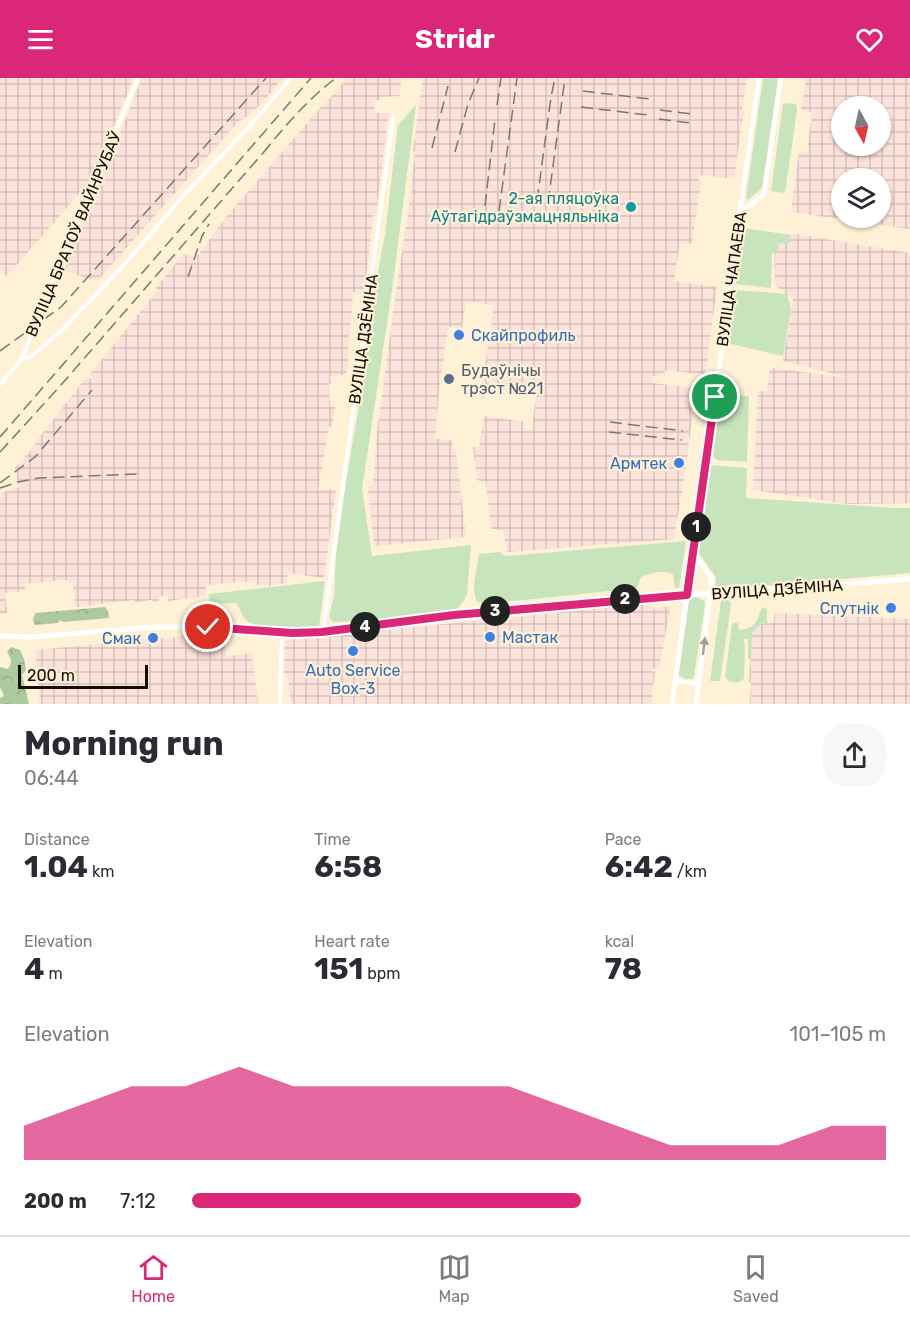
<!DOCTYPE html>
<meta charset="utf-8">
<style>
:root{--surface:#fff;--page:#f7f7f7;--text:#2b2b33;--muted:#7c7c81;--line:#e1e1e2;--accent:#db2777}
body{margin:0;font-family:Rubik,sans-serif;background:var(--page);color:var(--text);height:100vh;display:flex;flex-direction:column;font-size:22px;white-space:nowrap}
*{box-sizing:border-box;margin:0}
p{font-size:20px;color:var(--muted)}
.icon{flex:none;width:33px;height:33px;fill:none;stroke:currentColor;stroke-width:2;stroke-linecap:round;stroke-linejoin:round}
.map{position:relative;height:626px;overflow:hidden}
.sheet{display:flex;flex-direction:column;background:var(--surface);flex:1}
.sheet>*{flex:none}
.needle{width:39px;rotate:172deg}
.controls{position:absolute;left:831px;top:18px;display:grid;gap:12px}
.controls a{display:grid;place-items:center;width:60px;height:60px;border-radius:50%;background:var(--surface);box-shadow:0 2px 4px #0004;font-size:30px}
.scale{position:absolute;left:18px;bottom:15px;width:130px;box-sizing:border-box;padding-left:6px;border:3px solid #130f06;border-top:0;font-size:16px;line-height:21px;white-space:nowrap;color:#130f06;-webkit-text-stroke:4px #fef1d6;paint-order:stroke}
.pin{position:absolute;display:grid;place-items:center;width:51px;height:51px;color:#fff;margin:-26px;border:3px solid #fff;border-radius:50%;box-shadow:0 2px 6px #0007}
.km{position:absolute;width:30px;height:30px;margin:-15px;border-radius:50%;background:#222;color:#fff;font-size:16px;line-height:30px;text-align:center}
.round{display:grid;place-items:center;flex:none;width:63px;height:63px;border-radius:24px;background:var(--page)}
.head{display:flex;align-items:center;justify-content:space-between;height:102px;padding:0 24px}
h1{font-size:33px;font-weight:700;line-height:45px}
.figures{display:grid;grid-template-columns:repeat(3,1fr);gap:9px;height:102px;padding:6px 24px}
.figures div{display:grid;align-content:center}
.figures b{font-size:30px;font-weight:700}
.figures small{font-size:16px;font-weight:400}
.figures p{font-size:16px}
.chart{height:168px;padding:12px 24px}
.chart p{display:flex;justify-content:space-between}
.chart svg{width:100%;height:108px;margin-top:6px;fill:var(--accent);opacity:.7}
ul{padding:0 24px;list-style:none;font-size:20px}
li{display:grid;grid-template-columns:96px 72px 1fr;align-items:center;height:45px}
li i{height:15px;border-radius:8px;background:var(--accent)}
header{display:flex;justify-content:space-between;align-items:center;height:78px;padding:0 24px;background:var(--accent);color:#fff;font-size:27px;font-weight:700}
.dock{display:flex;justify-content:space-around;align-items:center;height:84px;border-top:2px solid var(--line);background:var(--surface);font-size:16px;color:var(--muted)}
.dock a{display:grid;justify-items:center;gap:3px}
.dock .on{color:var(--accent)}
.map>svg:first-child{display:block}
</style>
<header><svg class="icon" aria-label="menu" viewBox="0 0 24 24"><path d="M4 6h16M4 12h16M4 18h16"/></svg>Stridr<svg class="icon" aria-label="heart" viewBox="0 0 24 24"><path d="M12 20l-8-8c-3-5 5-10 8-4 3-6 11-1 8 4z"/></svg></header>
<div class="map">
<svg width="910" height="626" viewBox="0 0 910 626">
<defs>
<pattern id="industrial-grid" width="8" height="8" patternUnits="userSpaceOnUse" patternTransform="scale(1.5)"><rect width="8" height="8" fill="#fbe2da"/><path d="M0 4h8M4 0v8" fill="none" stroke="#d6c1ba"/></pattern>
<pattern id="forest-crowns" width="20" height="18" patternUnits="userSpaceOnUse" patternTransform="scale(1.5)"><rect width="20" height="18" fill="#adc9a2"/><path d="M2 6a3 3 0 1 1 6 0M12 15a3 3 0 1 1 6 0" fill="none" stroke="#94ab8a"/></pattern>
</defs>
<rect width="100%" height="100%" fill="#fef1d6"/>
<path fill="url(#industrial-grid)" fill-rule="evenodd" d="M0 0H134L91 102 7 198 0 192Z
M142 0H283L261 26 248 38 238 44 97 203 64 193Z
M347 0H401L400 18 380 19V22L374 23 375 35H389L376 137 373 138V141L364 215 353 214 347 293 344 297 330 298V302L332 304 329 307 330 329H335L332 349H329L318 412 336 411 324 500 288 495 286 505 270 508 256 507 253 503 206 507V518L168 523V517L158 519 159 524H152V522H150L134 525V522L78 529 75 528 73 504 64 502 25 506V513L5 515 7 535 0 536V419H2V415L19 409 15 390 31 372 38 361 85 301 93 300 90 296 158 212 156 210 183 176 195 178 198 177 226 139 321 29H325V26Z
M423 0H747L742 31 744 32 734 101 700 97 698 102 701 103 692 166 680 165 674 203 717 209 705 297 667 292 658 298H652V305L696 310 685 395 674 461 507 474 503 454 496 451H491L486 404 477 402 473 369H479L484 338 524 344 523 350 532 352 536 314 482 308 494 227 466 223 462 250 448 249 440 304 435 361 452 362 454 372 456 373 466 459 374 468 368 409 373 407 377 354 395 221 412 109 411 108 415 74 413 73Z
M806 0H910V151L791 134 799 74H807L812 34 801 32ZM842 28H880V68H842ZM842 100H880V140H842Z
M795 156 910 175V425L849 426 753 412 758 313H767L770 290 851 300 783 283 793 222 775 207 774 164Z
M651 525 652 531 670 528V532L659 590 649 592 655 594 651 626H291L288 599 284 594 285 564 287 562 484 542 488 547 505 545 515 539Z
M774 535 910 541V626H750L751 605 749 604 752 555 761 546 774 544Z
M187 558 188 563 202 564 224 561 226 578 252 575 258 626H40L35 572Z"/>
<path fill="#c8e4bc" d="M763 0H778L762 110 748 122 746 120Z
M789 25 796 26 797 32 785 115 771 113 783 26Z
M416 27 392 212 362 411 372 478 471 467 467 516 463 524 456 532 438 535 359 543 333 544 329 539 334 518 336 477 346 403 358 334 362 297 367 271 372 227 385 156 398 47Z
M744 150 791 157 789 166 779 165 778 174 772 175 771 210 736 206Z
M736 212 787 216 791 231 783 278 727 265Z
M723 316 749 318 747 384 717 382 713 379 718 326 720 319Z
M709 387 747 390 746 420 894 430H910V495L717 512 715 508 716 499 697 473Z
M686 463 679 510H675L673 496C662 491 652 495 641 499L637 510 534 521 486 525 477 524C470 509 478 491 479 476L500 474 503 477 508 478Z
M325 503 319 548C305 550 254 553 245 541 242 538 240 530 236 525L210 526 209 516Z
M696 519 704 523 705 527 694 598 693 601H685L679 597V594L689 523 691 520Z
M722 521H727L731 526 720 603H710L721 523Z
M763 529 767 531V545L761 546 752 555 751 582 748 581V561H743L745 566 744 600C740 606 735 605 729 603L725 599 732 546 734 545H738L739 552C754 551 757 544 761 531Z"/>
<path fill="url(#forest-crowns)" d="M105 529 108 533 109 540 63 544 60 542 58 545 35 547 33 542 35 535Z
M11 569 20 572 24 581 26 592 22 597 29 626H0V620L4 618 2 613 0 610V589L8 591C13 585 11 580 7 574Z"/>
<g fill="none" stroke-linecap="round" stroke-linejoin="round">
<path stroke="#fff" stroke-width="4" d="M21 282 33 277 62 252 124 187 184 117 248 50 291 0
M0 306 21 282 138 0
M323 554 393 40
M280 626 282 554"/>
<path stroke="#fff" stroke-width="4.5" d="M741 131 749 128 764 116 781 0
M693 474 731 208 738 146 759 0
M675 603 699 606"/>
<path stroke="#fff" stroke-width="5" d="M693 474 711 499V510L696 626
M0 558 31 559 155 549H208L292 555 323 554 454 537 657 518 720 515 910 501
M672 626 693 474"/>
<path stroke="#807766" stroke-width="1.5" stroke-dasharray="12 6" stroke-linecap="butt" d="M583 13 650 21
M497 27 501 0
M581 29 648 37
M660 32 692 36
M659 41 691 45
M432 70 448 8
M455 74 468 26 479 0
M263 75C285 48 308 21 336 0
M537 123 551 19 555 0
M548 125 565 0
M485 128 495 41
M499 133 517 0
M188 199 202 158 209 146
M0 273 61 229 266 0
M610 344 683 353
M609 354 682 362
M0 359 311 0
M0 374 61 307 269 68
M0 405 35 379 92 312
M0 410 18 404 39 400 139 396"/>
</g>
<defs><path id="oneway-solid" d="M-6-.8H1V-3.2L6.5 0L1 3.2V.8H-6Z" transform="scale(1.5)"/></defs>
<use fill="#a19f9b" href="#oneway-solid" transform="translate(704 568) rotate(-83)"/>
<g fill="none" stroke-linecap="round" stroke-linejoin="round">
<g stroke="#fff" stroke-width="12">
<path id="route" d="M208 549 292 555 322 554 454 537 687 517 715 319"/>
</g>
<use href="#route" stroke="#db2777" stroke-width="8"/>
</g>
<circle fill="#0f9aa8" stroke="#fef1d6" stroke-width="2" cx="631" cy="129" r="6"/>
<g fill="#3f7fe0" stroke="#fef1d6" stroke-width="2">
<circle cx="459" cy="257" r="6"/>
<circle cx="679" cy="385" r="6"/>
<circle cx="891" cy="530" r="6"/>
<circle cx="490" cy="559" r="6"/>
<circle cx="153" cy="560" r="6"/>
<circle cx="353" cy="573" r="6"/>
</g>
<circle fill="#5c6f8a" stroke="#fef1d6" stroke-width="2" cx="449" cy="301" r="6"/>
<g text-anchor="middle" stroke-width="4.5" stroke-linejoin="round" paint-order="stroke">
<g font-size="16" fill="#0d838f" stroke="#fef1d6" text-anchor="end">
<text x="619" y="126">2-ая пляцоўка<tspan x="619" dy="18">Аўтагідраўзмацняльніка</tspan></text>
</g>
<g font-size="16" fill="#130f06" stroke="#fef1d6">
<text transform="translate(73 156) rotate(-67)" y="6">ВУЛІЦА БРАТОЎ ВАЙНРУБАЎ</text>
<text transform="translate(731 201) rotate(-82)" y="6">ВУЛІЦА ЧАПАЕВА</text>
<text transform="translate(363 261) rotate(-82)" y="6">ВУЛІЦА ДЗЁМІНА</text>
<text transform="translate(777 511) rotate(-4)" y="6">ВУЛІЦА ДЗЁМІНА</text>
</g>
<g font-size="16" fill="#366cbe" stroke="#fef1d6" text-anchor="end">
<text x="471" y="263" text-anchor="start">Скайпрофиль</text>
<text x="667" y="391">Армтек</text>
<text x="879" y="536">Спутнік</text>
<text x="502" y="565" text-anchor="start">Мастак</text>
<text x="141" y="566">Смак</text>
<text x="353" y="598" text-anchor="middle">Auto Service<tspan x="353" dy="18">Box-3</tspan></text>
</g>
<g font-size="16" fill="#4e5e75" stroke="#fef1d6" text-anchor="start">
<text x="461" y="298">Будаўнічы<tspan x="461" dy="18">трэст №21</tspan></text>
</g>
</g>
</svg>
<div class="controls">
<a><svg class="needle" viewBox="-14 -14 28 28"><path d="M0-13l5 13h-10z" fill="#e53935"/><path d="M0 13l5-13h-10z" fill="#7c7c81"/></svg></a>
<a><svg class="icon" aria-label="layers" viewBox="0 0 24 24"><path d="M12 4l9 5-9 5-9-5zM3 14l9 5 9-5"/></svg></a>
</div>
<div class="scale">200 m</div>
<div class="pin" style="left:715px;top:319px;background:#1e9e55"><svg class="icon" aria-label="arrive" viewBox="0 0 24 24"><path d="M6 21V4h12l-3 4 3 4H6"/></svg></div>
<div class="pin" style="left:208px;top:549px;background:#d93025"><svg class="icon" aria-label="check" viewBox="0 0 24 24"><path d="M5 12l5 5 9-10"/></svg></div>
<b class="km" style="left:696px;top:449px">1</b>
<b class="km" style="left:625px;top:521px">2</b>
<b class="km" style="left:495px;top:533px">3</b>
<b class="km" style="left:365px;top:549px">4</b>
</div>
<section class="sheet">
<div class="head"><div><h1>Morning run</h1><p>06:44</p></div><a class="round"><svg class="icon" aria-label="share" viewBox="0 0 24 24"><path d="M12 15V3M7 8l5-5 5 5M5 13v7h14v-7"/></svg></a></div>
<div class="figures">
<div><p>Distance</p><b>1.04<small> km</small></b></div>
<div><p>Time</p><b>6:58</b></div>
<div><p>Pace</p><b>6:42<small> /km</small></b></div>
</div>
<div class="figures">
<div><p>Elevation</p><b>4<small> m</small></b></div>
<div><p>Heart rate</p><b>151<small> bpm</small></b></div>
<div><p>kcal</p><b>78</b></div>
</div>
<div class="chart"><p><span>Elevation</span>101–105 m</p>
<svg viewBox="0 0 160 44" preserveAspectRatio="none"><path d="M0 44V30L10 22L20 14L30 14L40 6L50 14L60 14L70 14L80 14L90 14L100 22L110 30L120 38L130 38L140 38L150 30L160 30V44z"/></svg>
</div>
<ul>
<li><b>200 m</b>7:12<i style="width:56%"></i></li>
</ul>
</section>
<nav class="dock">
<a class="on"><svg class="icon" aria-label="home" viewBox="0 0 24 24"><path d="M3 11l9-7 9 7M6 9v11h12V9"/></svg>Home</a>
<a><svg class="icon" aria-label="map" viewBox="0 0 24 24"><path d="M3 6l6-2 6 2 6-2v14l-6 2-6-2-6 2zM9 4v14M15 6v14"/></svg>Map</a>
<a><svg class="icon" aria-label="saved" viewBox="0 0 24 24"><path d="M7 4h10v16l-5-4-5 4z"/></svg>Saved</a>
</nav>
